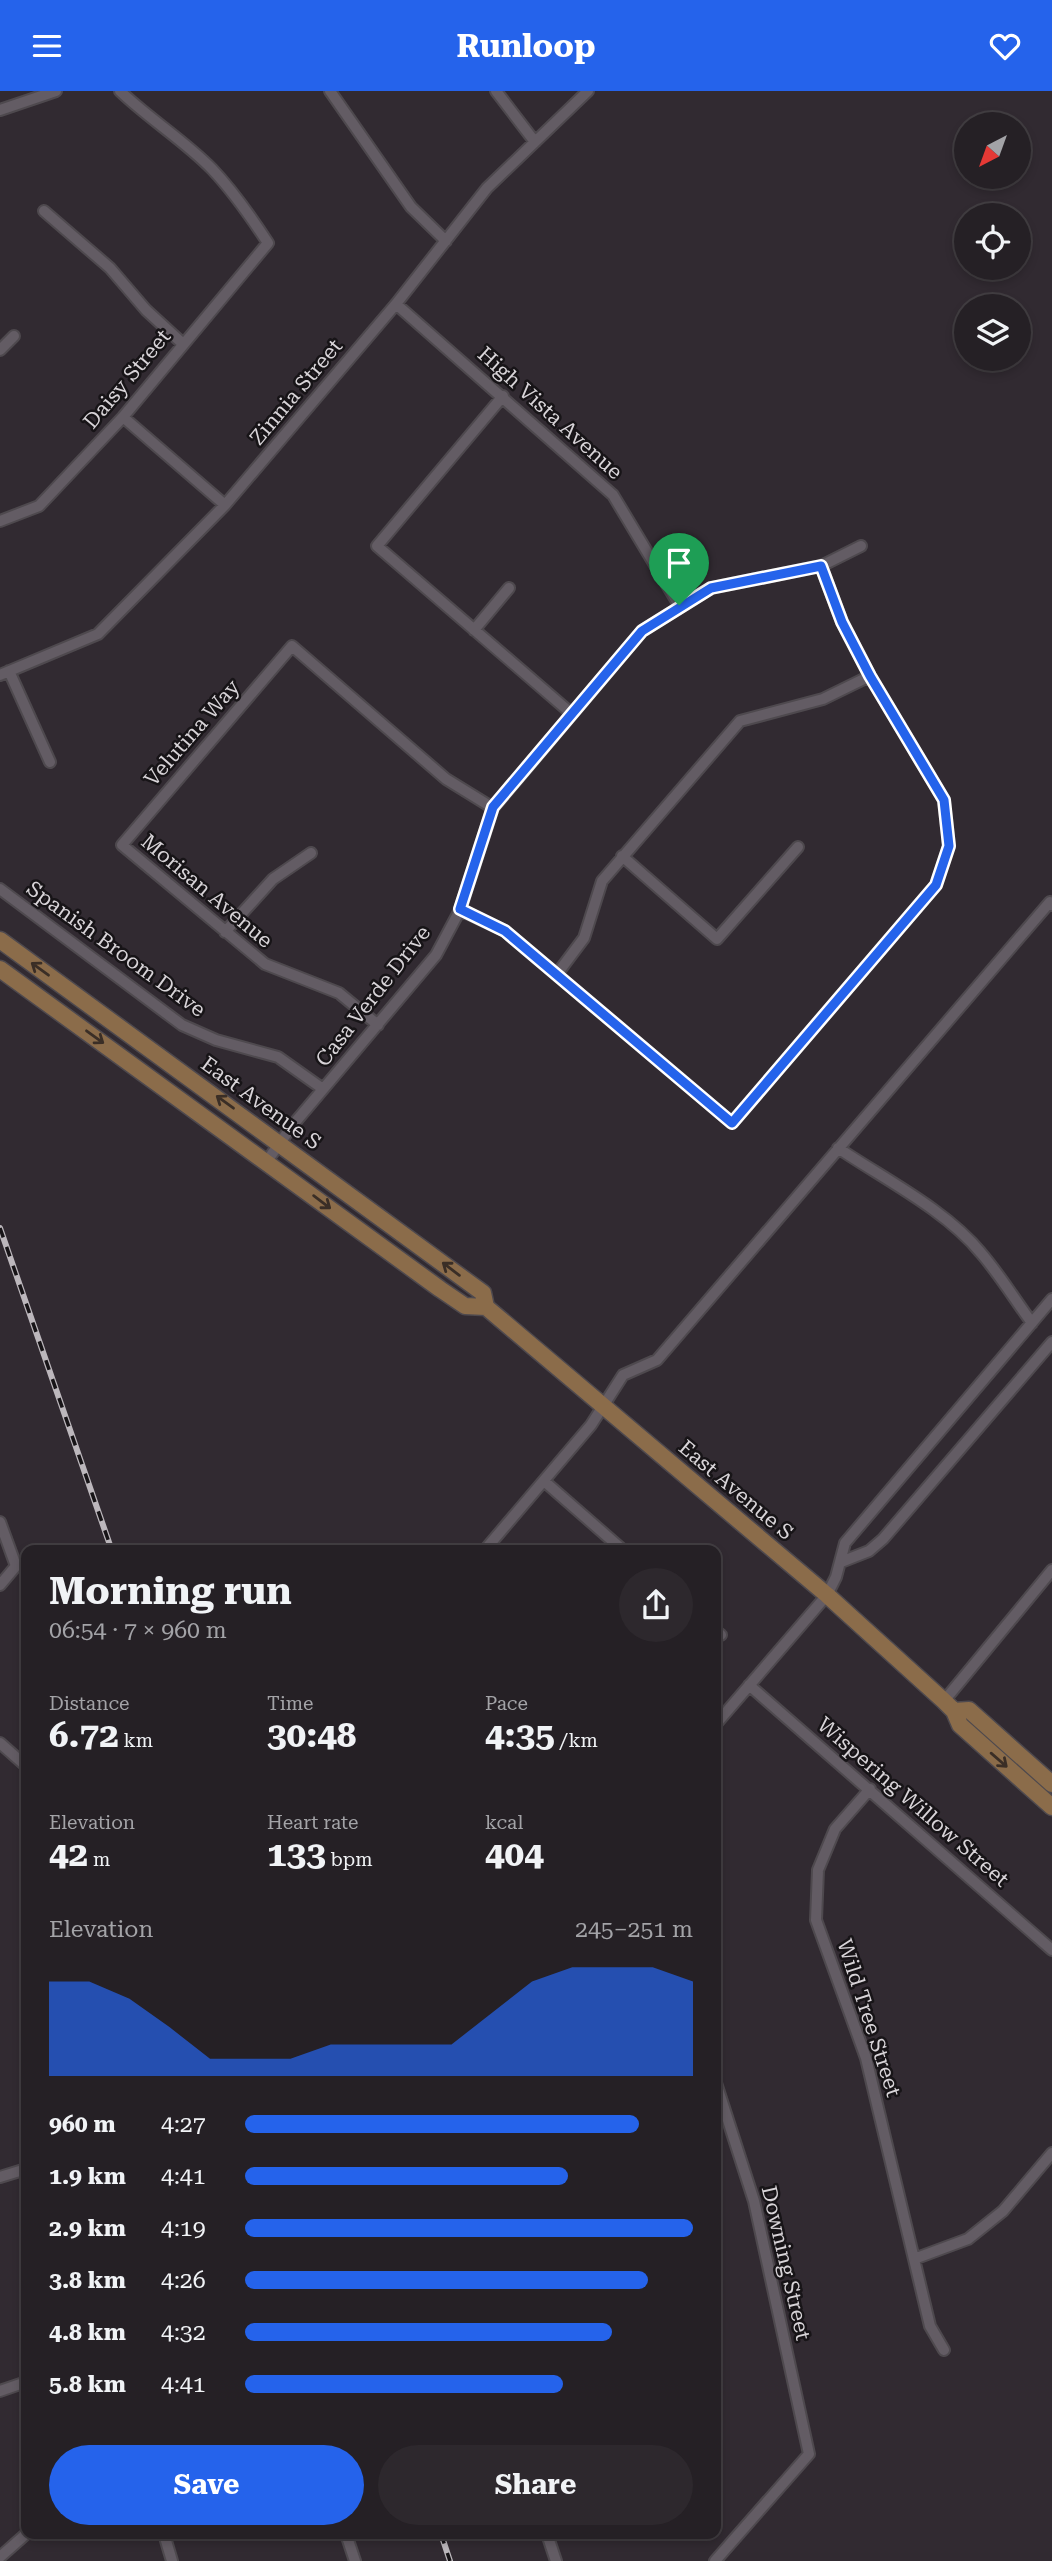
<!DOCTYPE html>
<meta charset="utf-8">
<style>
:root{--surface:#252025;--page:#2d282d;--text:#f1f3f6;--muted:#a3a3a7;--line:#423e42;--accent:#2563eb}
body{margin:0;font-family:"Roboto Serif",serif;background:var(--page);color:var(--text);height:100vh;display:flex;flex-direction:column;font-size:26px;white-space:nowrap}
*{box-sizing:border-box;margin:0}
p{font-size:23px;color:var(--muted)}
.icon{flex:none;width:38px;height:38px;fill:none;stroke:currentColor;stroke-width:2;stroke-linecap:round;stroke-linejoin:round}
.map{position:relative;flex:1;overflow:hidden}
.side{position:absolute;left:21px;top:1454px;width:700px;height:994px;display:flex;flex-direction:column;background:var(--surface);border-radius:14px;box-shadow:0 4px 10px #0003,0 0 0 2px var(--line)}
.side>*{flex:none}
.needle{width:46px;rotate:221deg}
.controls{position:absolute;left:954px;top:21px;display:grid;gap:14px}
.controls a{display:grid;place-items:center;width:77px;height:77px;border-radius:50%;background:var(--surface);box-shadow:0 4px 10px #0003,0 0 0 2px var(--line);font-size:35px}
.pin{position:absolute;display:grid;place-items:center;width:60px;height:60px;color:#fff;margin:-72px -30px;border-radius:50% 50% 50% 0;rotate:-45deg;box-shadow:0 0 7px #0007}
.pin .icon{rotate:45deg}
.round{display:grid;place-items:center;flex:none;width:74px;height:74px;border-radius:37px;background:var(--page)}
.headline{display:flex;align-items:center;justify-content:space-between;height:119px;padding:0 28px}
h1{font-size:38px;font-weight:700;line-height:52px}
.figures{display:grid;grid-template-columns:repeat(3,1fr);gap:10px;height:119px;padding:7px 28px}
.figures div{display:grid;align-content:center}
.figures b{font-size:35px;font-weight:700}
.figures small{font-size:19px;font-weight:400}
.figures p{font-size:19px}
.chart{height:196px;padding:14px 28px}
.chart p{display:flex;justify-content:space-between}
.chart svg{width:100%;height:126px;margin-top:7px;fill:var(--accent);opacity:.7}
.action{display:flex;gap:14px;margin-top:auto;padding:14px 28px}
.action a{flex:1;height:80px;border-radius:42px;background:var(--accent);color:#fff;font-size:28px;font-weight:700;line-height:80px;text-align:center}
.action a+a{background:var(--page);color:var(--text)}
ul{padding:0 28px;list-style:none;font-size:23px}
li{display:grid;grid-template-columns:112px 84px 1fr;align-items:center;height:52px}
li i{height:18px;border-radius:9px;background:var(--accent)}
header{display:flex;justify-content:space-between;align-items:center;height:91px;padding:0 28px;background:var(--accent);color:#fff;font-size:32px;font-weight:700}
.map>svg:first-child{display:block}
</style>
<header><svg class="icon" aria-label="menu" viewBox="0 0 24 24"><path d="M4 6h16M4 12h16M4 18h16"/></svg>Runloop<svg class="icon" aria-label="heart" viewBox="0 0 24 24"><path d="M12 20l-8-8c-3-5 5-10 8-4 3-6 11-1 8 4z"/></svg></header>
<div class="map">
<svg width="1052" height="2470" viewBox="0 0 1052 2470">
<rect width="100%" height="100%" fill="#312a31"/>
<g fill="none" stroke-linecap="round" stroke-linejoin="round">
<g stroke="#4e494e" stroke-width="14">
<path id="street" d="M330 0 411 116 446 150
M496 0 535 51
M0 19 56 0
M44 120 110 177 146 219 182 252
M396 213 613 404 679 514
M0 259 14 245
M503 305 377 455 572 623
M123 326 225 414
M0 430 39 415 123 326 268 152C251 126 233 100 212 78 186 51 148 27 120 0
M474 539 509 497
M9 580 50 671
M0 584 98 543 225 414 396 213 487 97 588 0
M622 765 717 848 798 756
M0 798 182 934 216 949 278 966 323 998
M460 819 505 840 732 1032 936 794 949 755 944 709 870 585 842 531 821 475
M225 841 273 788 311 762
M557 883 584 847 602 790 740 630 823 608 870 585
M378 934 339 902 265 873 122 754 292 555 446 688 493 717
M838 1057C884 1088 946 1119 981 1162 1000 1184 1015 1209 1032 1232
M267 1070 292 1035 436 864 460 819 493 717 642 540 711 497 821 475 861 455
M544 1390 624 1460
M0 1431 16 1475 0 1494
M484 1460 591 1334 623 1284 657 1269 1050 811 1052 814
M841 1471 869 1460 883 1448 1052 1251
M716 1540 721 1544
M749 1594 1052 1859
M944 1610 1052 1479
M716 1633 827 1504 836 1486 845 1452 1052 1208
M0 1652 26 1675
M870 1698 835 1738 818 1779 816 1829 866 1967 930 2235 944 2259
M0 2086 26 2078
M914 2168 968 2148 1003 2120 1052 2062
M0 2300 26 2291
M164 2443 172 2470
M346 2443 355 2470
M547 2443 556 2470
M0 2466 26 2443
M715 2470 809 2363 754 2110 716 1992"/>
</g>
<g stroke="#4e494e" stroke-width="19">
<path id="primary" d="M0 849 483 1202 486 1216
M0 878 440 1198 465 1215 486 1216 827 1504 944 1610 954 1620 960 1634 1052 1716
M954 1620 969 1619 1052 1693"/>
</g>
<use href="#street" stroke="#635c64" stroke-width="10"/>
<use href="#primary" stroke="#8b6c4a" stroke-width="16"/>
<g stroke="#bcb7bc" stroke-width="6">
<path id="rail" d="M0 1137 112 1460
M441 2443 450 2470"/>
</g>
<use href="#rail" stroke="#171417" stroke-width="3.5" stroke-dasharray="10" stroke-linecap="butt"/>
</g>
<defs><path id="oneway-shaft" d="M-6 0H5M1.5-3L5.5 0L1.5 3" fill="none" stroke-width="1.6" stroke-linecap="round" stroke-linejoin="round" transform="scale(1.75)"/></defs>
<g stroke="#3a2e26">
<use href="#oneway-shaft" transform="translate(40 878) rotate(-144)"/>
<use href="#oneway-shaft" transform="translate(95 946) rotate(36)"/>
<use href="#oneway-shaft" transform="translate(225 1011) rotate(-144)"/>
<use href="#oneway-shaft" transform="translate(322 1111) rotate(37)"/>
<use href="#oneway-shaft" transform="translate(451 1178) rotate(-143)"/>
<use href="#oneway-shaft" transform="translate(999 1669) rotate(41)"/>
</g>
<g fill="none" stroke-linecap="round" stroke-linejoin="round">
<g stroke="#fff" stroke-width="14">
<path id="route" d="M821 475 842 531 870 585 944 709 949 755 936 794 732 1032 505 840 460 818 493 716 642 540 711 497Z"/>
</g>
<use href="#route" stroke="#2563eb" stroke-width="9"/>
</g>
<g text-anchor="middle" stroke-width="5" stroke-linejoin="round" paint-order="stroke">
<g font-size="21" fill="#d8d4d8" stroke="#171417">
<text transform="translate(127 288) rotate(-50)" y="7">Daisy Street</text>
<text transform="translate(296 301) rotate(-50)" y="7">Zinnia Street</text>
<text transform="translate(550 322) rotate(42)" y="7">High Vista Avenue</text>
<text transform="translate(192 642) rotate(-49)" y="7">Velutina Way</text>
<text transform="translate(207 800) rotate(40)" y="7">Morisan Avenue</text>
<text transform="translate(116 858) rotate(36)" y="7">Spanish Broom Drive</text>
<text transform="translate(373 905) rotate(-52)" y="7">Casa Verde Drive</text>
<text transform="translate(261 1012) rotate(36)" y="7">East Avenue S</text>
<text transform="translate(736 1399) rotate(40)" y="7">East Avenue S</text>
<text transform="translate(913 1711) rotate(41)" y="7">Wispering Willow Street</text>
<text transform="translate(869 1927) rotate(72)" y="7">Wild Tree Street</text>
<text transform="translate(786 2172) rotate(77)" y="7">Downing Street</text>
</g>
</g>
</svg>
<div class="controls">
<a><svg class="needle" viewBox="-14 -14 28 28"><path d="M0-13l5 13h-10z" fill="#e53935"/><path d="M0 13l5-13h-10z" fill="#a3a3a7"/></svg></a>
<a><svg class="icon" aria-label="locate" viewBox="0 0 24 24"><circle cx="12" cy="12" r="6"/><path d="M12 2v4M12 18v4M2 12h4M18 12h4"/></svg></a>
<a><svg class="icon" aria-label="layers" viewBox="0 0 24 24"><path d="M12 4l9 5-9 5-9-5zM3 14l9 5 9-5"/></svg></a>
</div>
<div class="pin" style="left:679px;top:514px;background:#1e9e55"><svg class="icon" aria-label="arrive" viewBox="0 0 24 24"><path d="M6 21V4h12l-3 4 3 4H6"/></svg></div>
<section class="side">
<div class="headline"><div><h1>Morning run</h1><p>06:54 · 7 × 960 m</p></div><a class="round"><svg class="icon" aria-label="share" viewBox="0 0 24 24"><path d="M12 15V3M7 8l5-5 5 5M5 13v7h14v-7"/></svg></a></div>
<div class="figures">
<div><p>Distance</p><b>6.72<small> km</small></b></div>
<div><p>Time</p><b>30:48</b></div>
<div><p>Pace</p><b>4:35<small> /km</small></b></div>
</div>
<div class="figures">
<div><p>Elevation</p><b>42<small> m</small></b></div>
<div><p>Heart rate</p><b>133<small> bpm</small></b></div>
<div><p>kcal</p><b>404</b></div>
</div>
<div class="chart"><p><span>Elevation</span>245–251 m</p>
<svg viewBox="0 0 160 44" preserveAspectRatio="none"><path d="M0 44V11L10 11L20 17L30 27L40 38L50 38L60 38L70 33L80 33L90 33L100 33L110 22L120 11L130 6L140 6L150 6L160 11V44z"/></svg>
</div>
<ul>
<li><b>960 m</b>4:27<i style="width:88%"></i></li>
<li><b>1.9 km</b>4:41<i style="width:72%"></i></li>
<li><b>2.9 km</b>4:19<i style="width:100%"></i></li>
<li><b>3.8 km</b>4:26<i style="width:90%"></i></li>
<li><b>4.8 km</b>4:32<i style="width:82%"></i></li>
<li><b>5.8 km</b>4:41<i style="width:71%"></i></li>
</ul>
<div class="action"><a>Save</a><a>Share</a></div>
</section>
</div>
